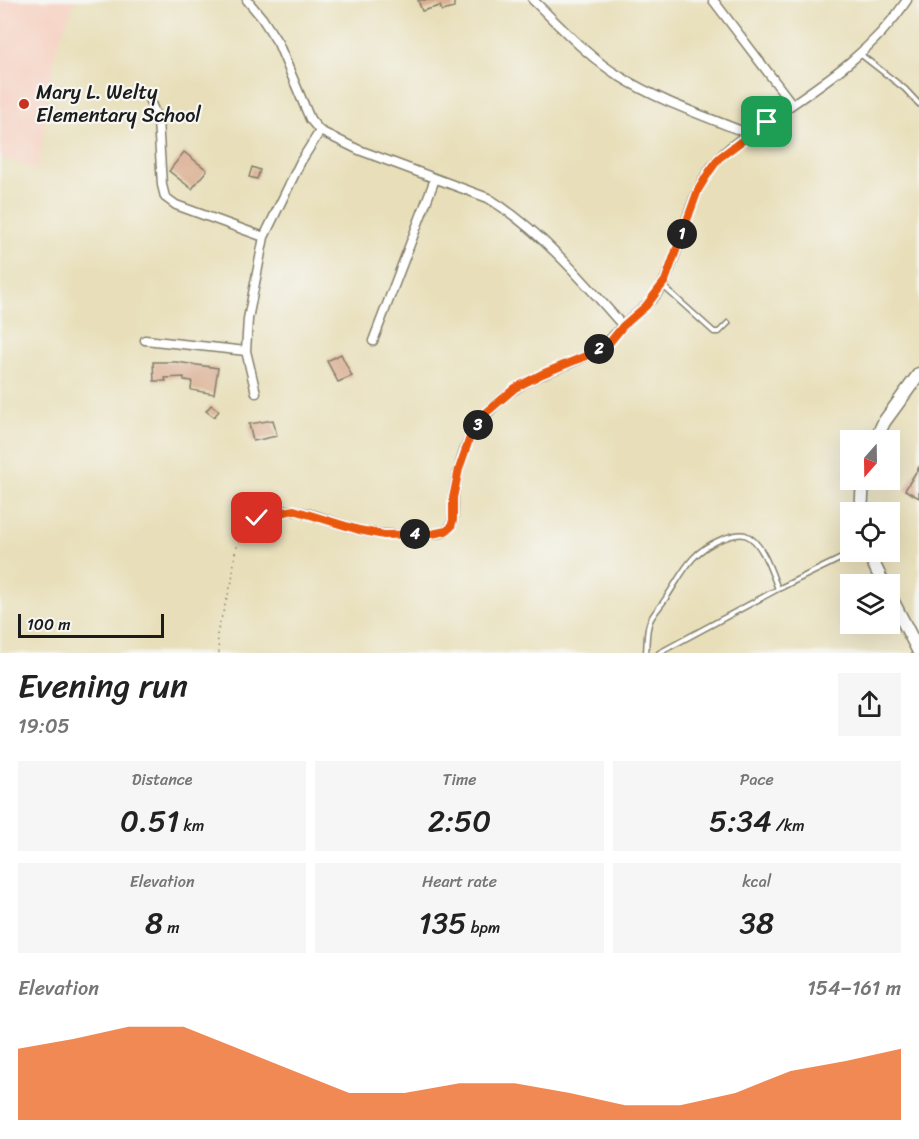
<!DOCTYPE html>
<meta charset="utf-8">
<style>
:root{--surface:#fff;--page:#f6f6f6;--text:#222;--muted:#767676;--accent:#ea580c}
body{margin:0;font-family:Sriracha,sans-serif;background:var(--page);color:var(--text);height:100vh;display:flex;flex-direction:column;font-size:22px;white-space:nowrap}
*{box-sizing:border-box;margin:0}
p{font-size:20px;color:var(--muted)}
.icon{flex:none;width:33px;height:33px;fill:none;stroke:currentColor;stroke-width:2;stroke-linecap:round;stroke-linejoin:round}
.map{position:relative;height:653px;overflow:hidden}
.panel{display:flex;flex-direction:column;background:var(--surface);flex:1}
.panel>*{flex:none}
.needle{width:39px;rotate:200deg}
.tools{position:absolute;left:840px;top:430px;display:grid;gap:12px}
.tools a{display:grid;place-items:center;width:60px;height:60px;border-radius:0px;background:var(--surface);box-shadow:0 6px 24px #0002;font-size:30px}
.scale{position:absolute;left:18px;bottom:15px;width:146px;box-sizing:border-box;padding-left:6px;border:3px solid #1c1c1c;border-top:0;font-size:16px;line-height:21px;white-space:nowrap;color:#1c1c1c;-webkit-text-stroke:4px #f6f6f2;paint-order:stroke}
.pin{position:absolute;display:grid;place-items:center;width:51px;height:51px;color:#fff;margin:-26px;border-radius:12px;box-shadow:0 3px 9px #0006}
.km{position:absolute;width:30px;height:30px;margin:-15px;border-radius:50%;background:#222;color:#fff;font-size:16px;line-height:30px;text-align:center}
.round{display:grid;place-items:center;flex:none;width:63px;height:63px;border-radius:0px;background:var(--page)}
.overview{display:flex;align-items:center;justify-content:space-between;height:102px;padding:0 18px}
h1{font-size:33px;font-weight:600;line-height:45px}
.figures{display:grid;grid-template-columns:repeat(3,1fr);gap:9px;height:102px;padding:6px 18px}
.figures div{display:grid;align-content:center;border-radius:0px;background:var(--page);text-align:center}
.figures b{font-size:30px;font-weight:600}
.figures small{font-size:16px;font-weight:400}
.figures p{font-size:16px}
.chart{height:168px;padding:12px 18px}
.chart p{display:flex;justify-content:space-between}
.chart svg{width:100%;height:108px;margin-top:6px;fill:var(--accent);opacity:.7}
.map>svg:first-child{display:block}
</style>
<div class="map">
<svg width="919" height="653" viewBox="0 0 919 653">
<rect width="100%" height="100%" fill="#f6f6f2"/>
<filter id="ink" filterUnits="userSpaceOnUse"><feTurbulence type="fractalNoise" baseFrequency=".0167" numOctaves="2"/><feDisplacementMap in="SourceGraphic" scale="12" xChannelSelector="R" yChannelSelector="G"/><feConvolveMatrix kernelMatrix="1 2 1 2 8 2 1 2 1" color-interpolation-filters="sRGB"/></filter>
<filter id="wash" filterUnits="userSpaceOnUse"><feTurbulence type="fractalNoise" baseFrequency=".008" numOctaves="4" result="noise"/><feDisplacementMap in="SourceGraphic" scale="24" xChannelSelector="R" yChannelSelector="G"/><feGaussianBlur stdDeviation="1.35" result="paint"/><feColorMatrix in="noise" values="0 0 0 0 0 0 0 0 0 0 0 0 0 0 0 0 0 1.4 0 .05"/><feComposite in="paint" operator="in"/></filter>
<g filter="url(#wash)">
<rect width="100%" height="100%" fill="#e8dfba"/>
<path fill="#f6d2c3" d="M0 0H75L55 51 38 170 0 157Z"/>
<g id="blocks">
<path fill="#daaf93" d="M418 0H454V8L442 11 440 6 422 11Z
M184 152 207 170 192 189 169 171Z
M252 167 260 170 257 179 249 177Z
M341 354 352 376 338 382 327 361Z
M153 362H176L218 368 214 394 191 390 192 381 184 380V377L165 378 166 381H154Z
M211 405 219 411 214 417 206 411Z
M273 420 277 436 253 441 249 424Z
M919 467V498L905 490Z"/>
</g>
</g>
<g filter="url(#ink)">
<use href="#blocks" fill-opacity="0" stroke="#827e6b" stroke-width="1.5"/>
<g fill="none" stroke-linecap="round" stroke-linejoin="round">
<g stroke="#827e6b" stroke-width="7">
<path id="lane" d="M860 54 905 89 919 104
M663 286 714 332H719L728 323
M646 653C647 642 646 631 650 621 654 612 661 606 666 598 684 571 690 552 722 539 729 537 737 533 745 535 762 540 772 574 778 589
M659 653 778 589 854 552"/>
</g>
<g stroke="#827e6b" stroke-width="11">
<path id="street" d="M247 0 262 18 278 43 310 119 320 131 359 150 488 198C539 229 584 281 623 326
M533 0C560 26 587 56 619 76 659 101 705 116 749 134
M713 0 792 104
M147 94 158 120 162 185 165 197 176 205 264 237
M145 340 246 351
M373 341 435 179
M256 393 246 351 248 319 264 237 301 161 320 131
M243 528C287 494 313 518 359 530 376 535 393 535 411 534 421 534 434 536 444 532 458 525 452 505 454 493 462 449 469 428 503 398 530 375 562 369 592 353 606 346 613 335 624 325 634 315 646 307 655 296 664 285 669 271 674 258 686 225 694 184 719 158 732 143 752 132 768 121 819 86 872 53 907 0"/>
</g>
<g stroke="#827e6b" stroke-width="15">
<path id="secondary" d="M875 441 884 422 919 374
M861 513 863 480
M868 552 884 585
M890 596 919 652"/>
</g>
<path stroke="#827e6b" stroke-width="1.5" stroke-dasharray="1.5 4.5" stroke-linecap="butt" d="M219 653 217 633 232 581 235 553 240 537"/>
<use href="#lane" stroke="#fff" stroke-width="4"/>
<use href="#street" stroke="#fff" stroke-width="8"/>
<use href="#secondary" stroke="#fff" stroke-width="12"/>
</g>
</g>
<g fill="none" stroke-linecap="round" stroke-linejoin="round" filter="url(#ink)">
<g stroke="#fff" stroke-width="12">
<path id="route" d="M257 518 294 510 359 530 384 535 432 534 446 531 451 527 453 520V498L459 469 471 434 487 412 515 388 542 374 593 353 610 342 623 326 646 306 665 281 698 190 709 172 719 158 767 122"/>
</g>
<use href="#route" stroke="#ea580c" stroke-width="8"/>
</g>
<circle fill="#c8321e" stroke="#f6f6f2" stroke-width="2" cx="24" cy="104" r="6"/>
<g text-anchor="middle" stroke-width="4.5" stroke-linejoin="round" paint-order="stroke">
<g font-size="20" fill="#1c1c1c" stroke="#f6f6f2" text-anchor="start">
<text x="36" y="99">Mary L. Welty<tspan x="36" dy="23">Elementary School</tspan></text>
</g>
</g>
</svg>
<div class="tools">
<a><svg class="needle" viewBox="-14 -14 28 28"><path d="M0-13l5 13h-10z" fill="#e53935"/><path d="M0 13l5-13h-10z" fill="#767676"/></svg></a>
<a><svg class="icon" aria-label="locate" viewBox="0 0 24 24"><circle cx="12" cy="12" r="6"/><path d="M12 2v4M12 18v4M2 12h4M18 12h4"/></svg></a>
<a><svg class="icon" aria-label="layers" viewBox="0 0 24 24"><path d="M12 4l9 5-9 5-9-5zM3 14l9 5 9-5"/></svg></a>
</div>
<div class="scale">100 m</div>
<div class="pin" style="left:767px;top:122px;background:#1e9e55"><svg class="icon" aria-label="arrive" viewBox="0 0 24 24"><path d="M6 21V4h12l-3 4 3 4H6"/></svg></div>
<div class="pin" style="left:257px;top:518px;background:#d93025"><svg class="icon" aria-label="check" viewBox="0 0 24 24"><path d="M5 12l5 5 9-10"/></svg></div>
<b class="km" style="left:682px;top:234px">1</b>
<b class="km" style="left:599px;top:349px">2</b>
<b class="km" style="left:478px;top:425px">3</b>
<b class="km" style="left:415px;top:534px">4</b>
</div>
<section class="panel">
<div class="overview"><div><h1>Evening run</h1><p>19:05</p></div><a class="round"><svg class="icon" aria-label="share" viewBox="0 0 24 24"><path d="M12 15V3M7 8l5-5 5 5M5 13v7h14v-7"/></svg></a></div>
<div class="figures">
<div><p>Distance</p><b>0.51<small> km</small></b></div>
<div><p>Time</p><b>2:50</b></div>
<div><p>Pace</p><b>5:34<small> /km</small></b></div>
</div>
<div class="figures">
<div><p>Elevation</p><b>8<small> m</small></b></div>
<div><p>Heart rate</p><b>135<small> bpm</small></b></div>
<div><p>kcal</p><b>38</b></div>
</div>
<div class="chart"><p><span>Elevation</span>154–161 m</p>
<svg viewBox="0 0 160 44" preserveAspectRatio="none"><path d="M0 44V15L10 11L20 6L30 6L40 15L50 24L60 33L70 33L80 29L90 29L100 33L110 38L120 38L130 33L140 24L150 20L160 15V44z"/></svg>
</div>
</section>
